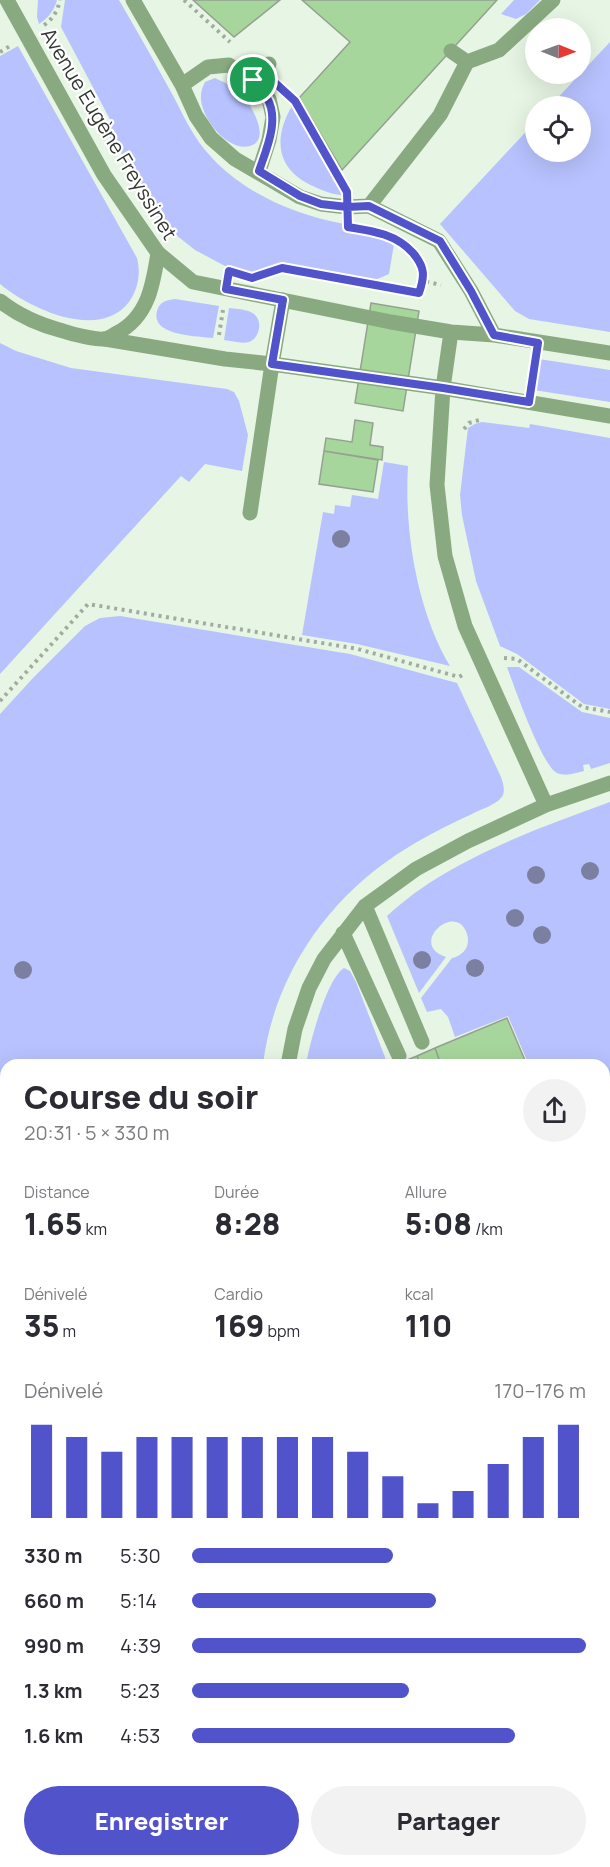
<!DOCTYPE html>
<html lang="fr">
<meta charset="utf-8">
<style>
:root{--surface:#fff;--page:#f2f2f3;--text:#2b2b33;--muted:#7c7c81;--accent:#5153ca}
body{margin:0;font-family:Manrope,sans-serif;background:var(--page);color:var(--text);height:100vh;display:flex;flex-direction:column;font-size:22px;white-space:nowrap}
*{box-sizing:border-box;margin:0}
p{font-size:20px;color:var(--muted)}
.icon{flex:none;width:33px;height:33px;fill:none;stroke:currentColor;stroke-width:2;stroke-linecap:round;stroke-linejoin:round}
.map{position:relative;flex:1;overflow:hidden}
.drawer{position:absolute;left:0px;top:1059px;width:610px;height:808px;display:flex;flex-direction:column;background:var(--surface);border-radius:18px 18px 0 0;box-shadow:0 6px 24px #0002}
.drawer>*{flex:none}
.needle{width:39px;rotate:91deg}
.tools{position:absolute;left:525px;top:18px;display:grid;gap:12px}
.tools a{display:grid;place-items:center;width:66px;height:66px;border-radius:50%;background:var(--surface);box-shadow:0 6px 24px #0002;font-size:30px}
.pin{position:absolute;display:grid;place-items:center;width:51px;height:51px;color:#fff;margin:-26px;border:3px solid #fff;border-radius:50%;box-shadow:0 2px 6px #0007}
.round{display:grid;place-items:center;flex:none;width:63px;height:63px;border-radius:32px;background:var(--page)}
.overview{display:flex;align-items:center;justify-content:space-between;height:102px;padding:0 24px}
h1{font-size:33px;font-weight:800;line-height:45px}
.figures{display:grid;grid-template-columns:repeat(3,1fr);gap:9px;height:102px;padding:6px 24px}
.figures div{display:grid;align-content:center}
.figures b{font-size:30px;font-weight:800}
.figures small{font-size:16px;font-weight:400}
.figures p{font-size:16px}
.chart{height:168px;padding:12px 24px}
.chart p{display:flex;justify-content:space-between}
.chart svg{width:100%;height:108px;margin-top:6px;stroke:var(--accent);stroke-width:6}
.action{display:flex;gap:12px;margin-top:auto;padding:12px 24px}
.action a{flex:1;height:69px;border-radius:36px;background:var(--accent);color:#fff;font-size:24px;font-weight:800;line-height:69px;text-align:center}
.action a+a{background:var(--page);color:var(--text)}
ul{padding:0 24px;list-style:none;font-size:20px}
li{display:grid;grid-template-columns:96px 72px 1fr;align-items:center;height:45px}
li i{height:15px;border-radius:8px;background:var(--accent)}
.map>svg:first-child{display:block}
</style>
<div class="map">
<svg width="610" height="1867" viewBox="0 0 610 1867">
<rect width="100%" height="100%" fill="#e7f5e4"/>
<path fill="#b8c2fe" d="M38 0H57C54 11 48 18 39 24L37 17Z
M65 0H119C135 28 151 55 166 83 179 105 189 131 205 150 240 192 292 214 344 224L343 229 375 235 393 241 394 244 389 274 375 280 279 265 250 274 225 266 195 250 176 235 159 218 144 195 120 151 118 152 106 130 113 125 61 27Z
M514 0H540L526 14 516 19 501 14Z
M610 42V332L529 319 515 311 440 224 535 122 536 152H580V106H550Z
M18 46 137 258C141 274 138 289 129 302 99 341 30 309 0 284V56Z
M215 78C223 82 232 85 239 91 249 100 273 140 250 146 227 152 199 116 201 95 201 91 203 86 205 82Z
M292 106 343 195C333 195 324 191 315 187 277 171 272 140 292 106Z
M175 299 219 306 213 338C198 336 150 336 157 311 159 302 167 300 175 299Z
M229 308C237 309 247 309 254 314 263 321 260 338 249 342 241 344 232 341 224 340Z
M0 343 16 351 71 368 227 389 234 392 239 401 248 435 242 471 205 464 189 482 181 476 0 674Z
M539 359 610 370V402L534 390Z
M482 422 529 428 530 424 610 438V709L584 704 517 654 500 646 476 581 462 515 460 495 468 428 475 424Z
M384 462 408 466C404 530 417 611 450 666L357 644 302 635 323 512 334 514 335 505 350 507 352 495 378 499Z
M120 616 350 654 457 683 501 777C503 783 505 789 503 795 501 799 497 802 493 804 487 808 479 810 472 814 446 826 420 839 396 855 325 902 273 979 263 1065H6V1526L0 1535V714L33 678 85 626 100 618Z
M507 667H519L582 712 610 718V763L591 769 589 764 583 765 584 771C575 773 566 777 557 773 542 766 514 686 507 667Z
M610 802V1092L605 1094 604 1065H529L508 1016 455 1037 448 1017 441 1009 427 1012 421 998 452 958C463 956 471 946 467 934 456 900 407 945 446 957L419 993 387 916C445 861 536 829 610 802Z
M344 968 350 971 356 982 388 1065H360L356 1063 355 1065H306C309 1045 327 978 344 968Z
M0 1709 6 1712V1862H94L92 1867H0Z"/>
<path fill="#99a3e3" d="M605 1265 610 1268V1723L605 1736Z"/>
<path fill="#a7d69c" stroke="#94a191" stroke-width="1.5" d="M193 0H280L234 37Z
M302 0H497L342 170 299 98 350 42Z
M371 303 419 311 403 411 355 403Z
M355 420 373 423 370 445 383 447 382 460 324 451 326 438 352 442Z
M324 451 378 460 373 492 319 484Z
M507 1018 527 1065H425L439 1059 435 1048Z
M435 1048 439 1059 421 1065 417 1056Z
M417 1056 421 1065H395L412 1058Z
M610 1094V1205L604 1203V1096Z
M97 1862H473L471 1867H95Z"/>
<g fill="none" stroke-linecap="round" stroke-linejoin="round">
<path stroke="#a1ac9f" stroke-width="4" stroke-dasharray="3 4.5" stroke-linecap="butt" d="M184 0 230 42
M44 25C53 19 58 10 60 0
M0 52 10 46
M291 97 295 101 342 184
M414 255C422 263 424 269 424 281
M265 274 282 268 419 293 424 281 441 285
M219 335 223 310
M533 381 535 362
M464 429 469 423 483 419
M504 658 517 659 582 707 610 712
M0 701 88 604 358 649 459 677 464 674
M604 1235 610 1237
M604 1262 610 1265
M604 1744 610 1730
M604 1782 610 1785
M604 1809 610 1796"/>
<path stroke="#89aa81" stroke-width="15" d="M133 0 182 85 196 116 211 138 235 159 300 197 321 204 347 207 369 206 440 115 467 62 499 50 553 0
M451 51 467 62
M253 80 269 64
M182 85 208 67 229 65 253 80 269 99 273 117 269 140 259 171
M369 206 439 241 471 291 494 335
M158 253 193 282 391 322 451 332 494 335 610 353
M451 332 443 388 437 485 445 556 465 626 546 805
M105 339 225 359 272 364 443 388 610 416
M250 513 272 364 283 300
M365 906 422 1042
M343 933 399 1056
M288 1065 295 1029 309 988 324 959 365 906 416 869 468 841 546 805 610 783
M0 1574 6 1565
M603 1867 610 1849"/>
<path stroke="#89aa81" stroke-width="15" d="M0 301C19 316 40 325 63 331 72 334 96 340 104 339 108 339 113 335 117 333 148 317 153 285 158 253L104 175 7 0"/>
</g>
<g fill="#7b80a1">
<circle cx="341" cy="539" r="9"/>
<circle cx="590" cy="871" r="9"/>
<circle cx="536" cy="875" r="9"/>
<circle cx="515" cy="918" r="9"/>
<circle cx="542" cy="935" r="9"/>
<circle cx="422" cy="960" r="9"/>
<circle cx="475" cy="968" r="9"/>
<circle cx="23" cy="970" r="9"/>
</g>
<g fill="none" stroke-linecap="round" stroke-linejoin="round">
<g stroke="#fff" stroke-width="12">
<path id="route" d="M253 80 262 71 295 101 347 192 348 227C373 231 396 234 413 253 425 267 425 276 419 293L282 268 252 278 229 271 226 289 283 300 272 364 443 388 529 402 538 343 494 335 471 291 440 241 369 206 347 207 321 204 300 196 259 171C266 150 280 120 267 98 264 92 258 85 253 80"/>
</g>
<use href="#route" stroke="#5153ca" stroke-width="8"/>
</g>
<g text-anchor="middle" stroke-width="4.5" stroke-linejoin="round" paint-order="stroke">
<g font-size="20" fill="#313630" stroke="#fff">
<text transform="translate(109 134) rotate(59)" y="7">Avenue Eugène Freyssinet</text>
</g>
</g>
</svg>
<div class="tools">
<a><svg class="needle" viewBox="-14 -14 28 28"><path d="M0-13l5 13h-10z" fill="#e53935"/><path d="M0 13l5-13h-10z" fill="#7c7c81"/></svg></a>
<a><svg class="icon" aria-label="locate" viewBox="0 0 24 24"><circle cx="12" cy="12" r="6"/><path d="M12 2v4M12 18v4M2 12h4M18 12h4"/></svg></a>
</div>
<div class="pin" style="left:253px;top:80px;background:#1e9e55"><svg class="icon" aria-label="arrive" viewBox="0 0 24 24"><path d="M6 21V4h12l-3 4 3 4H6"/></svg></div>
<section class="drawer">
<div class="overview"><div><h1>Course du soir</h1><p>20:31 · 5 × 330 m</p></div><a class="round"><svg class="icon" aria-label="share" viewBox="0 0 24 24"><path d="M12 15V3M7 8l5-5 5 5M5 13v7h14v-7"/></svg></a></div>
<div class="figures">
<div><p>Distance</p><b>1.65<small> km</small></b></div>
<div><p>Durée</p><b>8:28</b></div>
<div><p>Allure</p><b>5:08<small> /km</small></b></div>
</div>
<div class="figures">
<div><p>Dénivelé</p><b>35<small> m</small></b></div>
<div><p>Cardio</p><b>169<small> bpm</small></b></div>
<div><p>kcal</p><b>110</b></div>
</div>
<div class="chart"><p><span>Dénivelé</span>170–176 m</p>
<svg viewBox="0 0 160 44" preserveAspectRatio="none"><path d="M5 44V6M15 44V11M25 44V17M35 44V11M45 44V11M55 44V11M65 44V11M75 44V11M85 44V11M95 44V17M105 44V27M115 44V38M125 44V33M135 44V22M145 44V11M155 44V6"/></svg>
</div>
<ul>
<li><b>330 m</b>5:30<i style="width:51%"></i></li>
<li><b>660 m</b>5:14<i style="width:62%"></i></li>
<li><b>990 m</b>4:39<i style="width:100%"></i></li>
<li><b>1.3 km</b>5:23<i style="width:55%"></i></li>
<li><b>1.6 km</b>4:53<i style="width:82%"></i></li>
</ul>
<div class="action"><a>Enregistrer</a><a>Partager</a></div>
</section>
</div>
